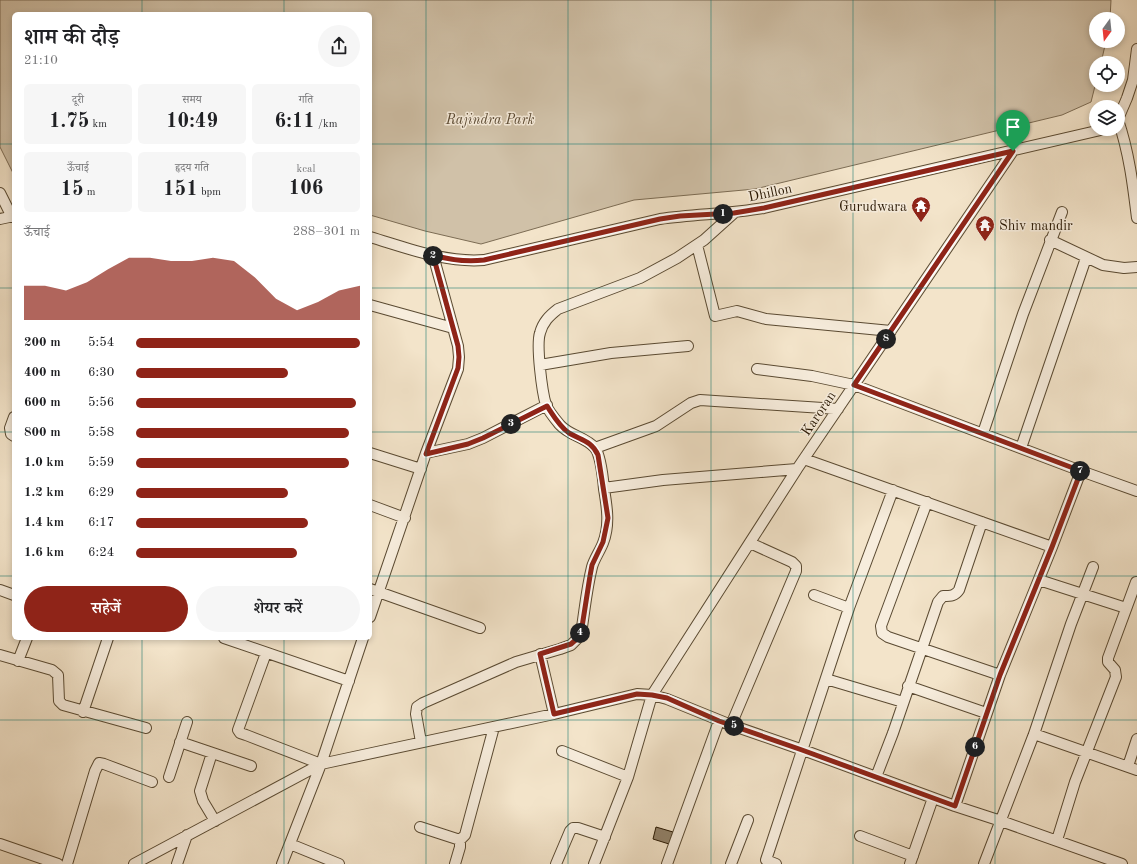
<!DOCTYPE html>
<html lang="hi">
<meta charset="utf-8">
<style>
:root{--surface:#fff;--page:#f6f6f6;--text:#202124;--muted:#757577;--accent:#8f2418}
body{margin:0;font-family:"Old Standard TT","Noto Serif Devanagari",serif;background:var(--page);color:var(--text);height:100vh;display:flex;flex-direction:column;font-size:15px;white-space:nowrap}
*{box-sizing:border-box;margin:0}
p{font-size:13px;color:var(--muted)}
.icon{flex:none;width:22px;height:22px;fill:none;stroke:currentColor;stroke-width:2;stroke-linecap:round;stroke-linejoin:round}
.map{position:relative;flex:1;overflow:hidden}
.panel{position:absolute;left:12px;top:12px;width:360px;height:628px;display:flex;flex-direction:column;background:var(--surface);border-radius:6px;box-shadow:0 2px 6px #0003}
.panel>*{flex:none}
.needle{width:26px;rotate:195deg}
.tools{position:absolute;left:1089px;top:12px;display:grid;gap:8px}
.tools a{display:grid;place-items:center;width:36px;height:36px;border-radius:50%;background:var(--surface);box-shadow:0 2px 6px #0003;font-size:20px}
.pin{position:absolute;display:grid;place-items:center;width:34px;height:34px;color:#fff;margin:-41px -17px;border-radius:50% 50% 50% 0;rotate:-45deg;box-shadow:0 0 4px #0007}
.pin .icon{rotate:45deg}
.km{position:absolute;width:20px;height:20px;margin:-10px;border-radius:50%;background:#222;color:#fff;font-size:11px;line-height:20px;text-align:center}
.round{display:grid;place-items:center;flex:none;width:42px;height:42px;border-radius:21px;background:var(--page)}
.summary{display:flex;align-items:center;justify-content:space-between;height:68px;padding:0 12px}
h1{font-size:22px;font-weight:600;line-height:30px}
.metrics{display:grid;grid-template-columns:repeat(3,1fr);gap:6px;height:68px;padding:4px 12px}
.metrics div{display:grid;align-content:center;border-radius:6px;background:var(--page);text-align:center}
.metrics b{font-size:20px;font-weight:600}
.metrics small{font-size:11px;font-weight:400}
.metrics p{font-size:11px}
.chart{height:112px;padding:8px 12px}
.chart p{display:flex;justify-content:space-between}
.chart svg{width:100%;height:72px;margin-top:4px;fill:var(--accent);opacity:.7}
.button{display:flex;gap:8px;margin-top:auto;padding:8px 12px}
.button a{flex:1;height:46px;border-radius:24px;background:var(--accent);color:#fff;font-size:16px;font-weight:600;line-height:46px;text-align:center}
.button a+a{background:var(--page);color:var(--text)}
ul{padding:0 12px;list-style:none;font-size:13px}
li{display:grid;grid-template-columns:64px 48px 1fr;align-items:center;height:30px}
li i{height:10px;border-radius:5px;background:var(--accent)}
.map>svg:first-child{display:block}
</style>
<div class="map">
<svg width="1137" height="864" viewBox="0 0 1137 864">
<rect width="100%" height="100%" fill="#f3e4ca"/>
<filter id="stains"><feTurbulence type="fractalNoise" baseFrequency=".005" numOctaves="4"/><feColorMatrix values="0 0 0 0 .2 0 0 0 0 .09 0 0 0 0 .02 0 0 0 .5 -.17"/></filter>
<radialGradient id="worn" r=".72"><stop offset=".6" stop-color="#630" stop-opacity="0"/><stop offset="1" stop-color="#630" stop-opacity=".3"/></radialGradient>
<path fill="#d0c1a8" stroke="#7c6c54" d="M0 0H1111L1110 19H1096V41H1106L1101 63H1096V82L1091 102 1062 115 755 189 634 200 481 244 425 231 370 215V14H14V175L0 147Z"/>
<path fill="#918169" stroke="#271600" d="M656 827 673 832 669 844 653 839Z"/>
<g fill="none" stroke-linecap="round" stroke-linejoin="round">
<g stroke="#5a4a32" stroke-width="12">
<path id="minor" d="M1118 119 1127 98 1133 80 1137 49
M1118 120C1129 152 1133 185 1137 218
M0 193 12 217
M0 219 14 216
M370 237C407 248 445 263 484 260L660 219C695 214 730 214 764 208L1105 129
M1050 240 1103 265 1124 268 1137 267
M697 245 715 316 737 311 766 319 891 331
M370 305 453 328
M540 365 611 353 688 346
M757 369 812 376 854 385 1081 471 1137 491
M14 417 10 428 11 434 14 436
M983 433 1023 314 1062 212
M595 448 656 426 691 403 700 400 838 409
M1021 448 1086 258
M370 453 421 469
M426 453 468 444 483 438 547 405
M804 459 1052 547
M604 488 663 480 797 469
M927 502 881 626 882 633 888 637 1000 675
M370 505 405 518
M1039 580 1126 608
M370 589 480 628
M0 590 14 595
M814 595 849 608 893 490
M370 617 426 453 458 369 459 357 458 346 433 255
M224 638 349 681
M266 653 238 730 240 733 246 735 321 764
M540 654 554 714
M0 655 52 670 58 675 59 701 63 705 146 728
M18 661 27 638
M826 679 903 702
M908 686 986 713
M83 712 108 638
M731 725 796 571V566L792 562 750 543
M1034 734 1137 770
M180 742 251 766
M421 742 416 714 417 707 423 703 516 662 560 649 571 645 579 637 582 627C585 607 587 587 592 567 594 559 600 551 603 543 610 525 607 507 604 489 603 478 601 456 595 448 586 437 570 436 560 425 555 419 549 412 546 405 542 392 536 345 540 333 543 322 549 316 558 309L640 278 677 258 704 240 734 213
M562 751 628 777
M212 753 200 791 203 801 215 821
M1128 766 1137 739
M169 777 187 722
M876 777 893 733 938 602 943 596C951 596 955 596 959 590L982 522
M955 806 1000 675 1052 547 1081 471
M420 827 460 840
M860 836 913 856
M1057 840 1075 782 1116 677 1115 670 1108 662V658L1136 582
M0 844 58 864
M290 844 339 864
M67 864 95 771 99 763 104 764 152 782
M134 864 321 764 554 714 637 694 652 695 667 699 731 725 803 750 955 806 1001 821 1122 864
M177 864 187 835
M282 864 321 764 363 638
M455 864 460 847V840L465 835 494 727
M556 864 570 831 573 828H578L605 837
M594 864 628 777 652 695 797 469 1013 151
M667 864 719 721
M731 864 748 820
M776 864 766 860 849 608
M910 864 933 798
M984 864 1034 734 1071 624 1093 567"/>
</g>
<use href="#minor" stroke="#f7eddd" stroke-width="10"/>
</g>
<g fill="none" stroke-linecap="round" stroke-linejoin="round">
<g stroke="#fff" stroke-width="8">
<path id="route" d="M1013 151 854 385 1081 471 1052 547 1000 675 955 806 802 750 719 721 667 698 652 695 637 694 554 714 540 654 571 644 579 637 582 627 590 576 592 565 603 542 608 518 598 455C592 441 581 440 569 433 559 426 553 415 547 406L483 438 468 444 426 454 458 368 459 357 458 346 433 255C450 260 466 262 484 260L660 219 680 216 734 213 764 208Z"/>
</g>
<use href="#route" stroke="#8f2418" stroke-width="5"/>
</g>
<path fill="none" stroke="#0f766e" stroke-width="1" stroke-opacity="0.55" d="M142 0V14M284 0V14M426 0V864M568 0V864M711 0V864M853 0V864M995 0V864M0 144H14M370 144H1137M0 288H14M370 288H1137M0 432H14M370 432H1137M0 576H14M370 576H1137M142 638V864M284 638V864M0 720H1137"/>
<defs>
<g id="temple-pin" transform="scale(1)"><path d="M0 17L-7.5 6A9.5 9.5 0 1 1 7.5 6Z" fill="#8f2418" stroke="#f7eddd"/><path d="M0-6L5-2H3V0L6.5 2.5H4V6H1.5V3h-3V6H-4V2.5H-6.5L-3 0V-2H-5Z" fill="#fff"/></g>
</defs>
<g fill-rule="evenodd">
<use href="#temple-pin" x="921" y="206"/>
<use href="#temple-pin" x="985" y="225"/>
</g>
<g text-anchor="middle" stroke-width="3" stroke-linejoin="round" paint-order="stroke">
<g font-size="14" font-style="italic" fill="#5a4932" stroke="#f7eddd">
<text x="490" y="124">Rajindra Park</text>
</g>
<g font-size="14" fill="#271600" stroke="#f7eddd">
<text transform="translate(770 192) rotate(-12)" y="5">Dhillon</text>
<text transform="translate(818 413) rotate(-56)" y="5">Karoran</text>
</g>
<g font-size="14" fill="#271600" stroke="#f7eddd" text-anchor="end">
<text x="907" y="211">Gurudwara</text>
<text x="999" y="230" text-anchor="start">Shiv mandir</text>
</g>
</g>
<rect width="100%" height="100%" filter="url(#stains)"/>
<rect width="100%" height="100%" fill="url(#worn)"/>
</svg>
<div class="tools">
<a><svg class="needle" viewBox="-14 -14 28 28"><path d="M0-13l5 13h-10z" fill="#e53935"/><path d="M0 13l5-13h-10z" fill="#757577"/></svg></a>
<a><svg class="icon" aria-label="locate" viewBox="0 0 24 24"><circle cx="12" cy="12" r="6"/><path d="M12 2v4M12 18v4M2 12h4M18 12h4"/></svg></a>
<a><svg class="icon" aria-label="layers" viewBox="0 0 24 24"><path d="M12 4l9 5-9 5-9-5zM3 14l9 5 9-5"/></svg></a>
</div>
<div class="pin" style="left:1013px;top:151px;background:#1e9e55"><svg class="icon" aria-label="arrive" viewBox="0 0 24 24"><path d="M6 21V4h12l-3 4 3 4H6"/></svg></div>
<b class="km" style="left:723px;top:214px">1</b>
<b class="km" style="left:433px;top:256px">2</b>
<b class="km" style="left:511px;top:424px">3</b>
<b class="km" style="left:580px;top:633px">4</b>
<b class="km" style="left:734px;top:726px">5</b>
<b class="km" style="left:975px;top:747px">6</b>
<b class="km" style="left:1080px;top:471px">7</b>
<b class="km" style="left:886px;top:339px">8</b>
<section class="panel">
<div class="summary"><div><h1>शाम की दौड़</h1><p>21:10</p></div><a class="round"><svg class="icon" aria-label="share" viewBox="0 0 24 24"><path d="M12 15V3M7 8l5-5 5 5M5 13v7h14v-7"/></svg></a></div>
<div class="metrics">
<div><p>दूरी</p><b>1.75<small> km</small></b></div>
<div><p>समय</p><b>10:49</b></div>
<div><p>गति</p><b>6:11<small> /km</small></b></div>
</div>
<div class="metrics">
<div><p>ऊँचाई</p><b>15<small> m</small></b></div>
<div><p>हृदय गति</p><b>151<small> bpm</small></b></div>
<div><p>kcal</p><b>106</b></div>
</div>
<div class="chart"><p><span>ऊँचाई</span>288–301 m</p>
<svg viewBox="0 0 160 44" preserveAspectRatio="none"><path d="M0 44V23L10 23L20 26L30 21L40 13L50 6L60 6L70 8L80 8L90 6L100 8L110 18L120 31L130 38L140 33L150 26L160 23V44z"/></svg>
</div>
<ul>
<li><b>200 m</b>5:54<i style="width:100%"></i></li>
<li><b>400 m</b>6:30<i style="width:68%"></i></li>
<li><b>600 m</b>5:56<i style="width:98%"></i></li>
<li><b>800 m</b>5:58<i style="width:95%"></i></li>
<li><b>1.0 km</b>5:59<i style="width:95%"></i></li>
<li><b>1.2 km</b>6:29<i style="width:68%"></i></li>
<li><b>1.4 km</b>6:17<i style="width:77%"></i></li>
<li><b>1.6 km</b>6:24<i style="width:72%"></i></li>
</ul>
<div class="button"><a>सहेजें</a><a>शेयर करें</a></div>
</section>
</div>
